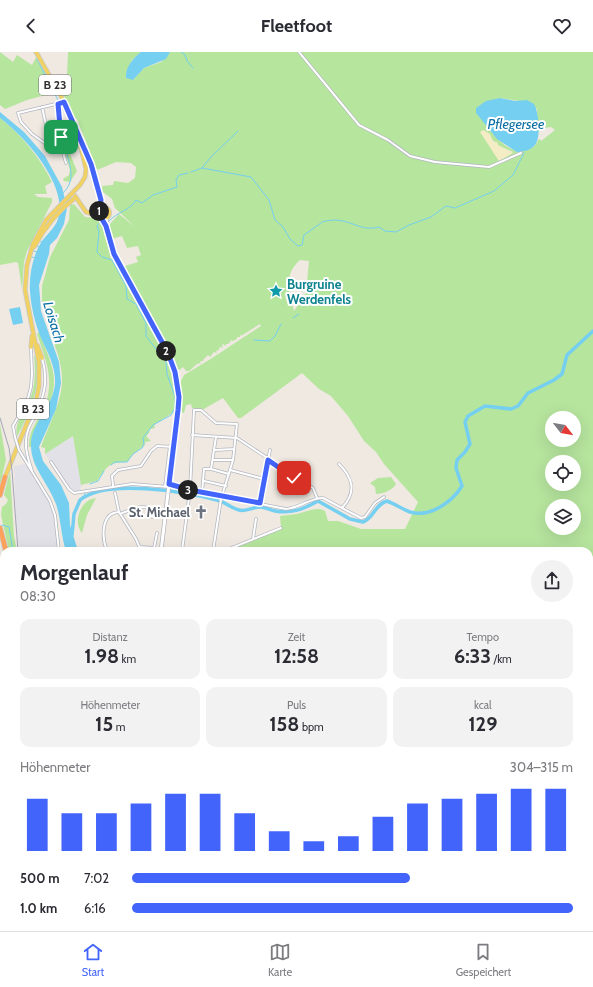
<!DOCTYPE html>
<html lang="de">
<meta charset="utf-8">
<style>
:root{--surface:#fff;--page:#f2f2f3;--text:#2b2b33;--muted:#7c7c81;--line:#e1e1e2;--accent:#4264fb}
body{margin:0;font-family:Cabin,sans-serif;background:var(--page);color:var(--text);height:100vh;display:flex;flex-direction:column;font-size:15px;white-space:nowrap}
*{box-sizing:border-box;margin:0}
p{font-size:13px;color:var(--muted)}
.icon{flex:none;width:22px;height:22px;fill:none;stroke:currentColor;stroke-width:2;stroke-linecap:round;stroke-linejoin:round}
.map{position:relative;flex:1;overflow:hidden}
.side{position:absolute;left:0px;top:495px;width:593px;height:384px;display:flex;flex-direction:column;background:var(--surface);border-radius:12px 12px 0 0;box-shadow:0 4px 16px #0002}
.side>*{flex:none}
.needle{width:26px;rotate:121deg}
.tools{position:absolute;left:545px;top:359px;display:grid;gap:8px}
.tools a{display:grid;place-items:center;width:36px;height:36px;border-radius:50%;background:var(--surface);box-shadow:0 4px 16px #0002;font-size:20px}
.pin{position:absolute;display:grid;place-items:center;width:34px;height:34px;color:#fff;margin:-17px;border-radius:8px;box-shadow:0 2px 6px #0006}
.km{position:absolute;width:20px;height:20px;margin:-10px;border-radius:50%;background:#222;color:#fff;font-size:11px;line-height:20px;text-align:center}
.round{display:grid;place-items:center;flex:none;width:42px;height:42px;border-radius:21px;background:var(--page)}
.headline{display:flex;align-items:center;justify-content:space-between;height:68px;padding:0 20px}
h1{font-size:22px;font-weight:800;line-height:30px}
.stats{display:grid;grid-template-columns:repeat(3,1fr);gap:6px;height:68px;padding:4px 20px}
.stats div{display:grid;align-content:center;border-radius:10px;background:var(--page);text-align:center}
.stats b{font-size:20px;font-weight:800}
.stats small{font-size:11px;font-weight:400}
.stats p{font-size:11px}
.chart{height:112px;padding:8px 20px}
.chart p{display:flex;justify-content:space-between}
.chart svg{width:100%;height:72px;margin-top:4px;stroke:var(--accent);stroke-width:6}
ul{padding:0 20px;list-style:none;font-size:13px}
li{display:grid;grid-template-columns:64px 48px 1fr;align-items:center;height:30px}
li i{height:10px;border-radius:5px;background:var(--accent)}
header{display:flex;justify-content:space-between;align-items:center;height:52px;padding:0 20px;background:var(--surface);font-size:18px;font-weight:800}
.dock{display:flex;justify-content:space-around;align-items:center;height:56px;border-top:1px solid var(--line);background:var(--surface);font-size:11px;color:var(--muted)}
.dock a{display:grid;justify-items:center;gap:2px}
.dock .on{color:var(--accent)}
.map>svg:first-child{display:block}
</style>
<header><svg class="icon" aria-label="back" viewBox="0 0 24 24"><path d="M15 5l-7 7 7 7"/></svg>Fleetfoot<svg class="icon" aria-label="heart" viewBox="0 0 24 24"><path d="M12 20l-8-8c-3-5 5-10 8-4 3-6 11-1 8 4z"/></svg></header>
<div class="map">
<svg width="593" height="879" viewBox="0 0 593 879">
<rect width="100%" height="100%" fill="#efe9e1"/>
<path fill="#e3e1e8" d="M73 384 82 435 80 436 82 440 75 441 69 436 45 402Z
M24 412 34 421 50 449 55 463 58 488 61 499H19L16 472 14 414Z"/>
<path fill="#b6e59e" fill-rule="evenodd" d="M0 0 13 10 17 3 32 13 38 2 57 40 27 48 5 57 0 53Z
M68 0H141L132 8 126 21 133 28 144 16 161 10 170 0H593V879H555L551 875H589V499H227L281 476 280 464C286 463 292 463 297 462 307 460 316 454 325 459L328 469H338L361 477H405L418 450 384 412 376 400 364 389 348 364 331 344 319 337 302 321 241 366H238L223 346 202 358 192 356 191 352 186 353 184 361 181 360V355L154 373 155 376 150 377 149 381 146 384 151 389 145 390V393L133 402 127 410C108 410 107 415 97 429L81 433 73 384 45 402V396L41 395C58 348 73 335 51 284L53 283 52 279 42 250V234L50 205 69 168 70 153 74 152 85 165 97 166 101 169 111 206 167 306 175 330 181 329 184 323 209 308 261 274 260 272 241 284 240 282V285H237V287L233 289 231 288 230 291 228 290 229 292H226V294L223 292 222 294 223 296 220 295 218 299 216 298 217 301 214 300 210 305 208 303 203 308 204 309H200L201 311 197 312 189 319H186L187 320 183 315 178 319 172 304 126 218 125 214 138 210 136 205 141 203 138 194 127 196 122 184 111 187 110 172 119 162 135 175 115 156 112 147 103 140 102 134 113 133 114 129 128 131 135 126 136 115 131 111 116 110 97 118 77 67 74 65 58 31 67 25ZM500 46 519 49 537 57 538 81 540 77 551 75 555 78 541 89 540 87 538 88C536 93 533 96 527 98 507 106 484 72 476 56ZM492 87 497 93 513 100 499 108 493 100ZM300 208 309 209 306 241 294 259C289 239 283 223 300 208ZM552 366H574V388H552ZM552 410H574V432H552ZM552 454H574V476H552Z
M0 66C22 83 40 106 52 130L45 134 47 142H34L38 145 52 146V150L27 199 24 210 22 237 18 211 16 210 0 213Z
M63 66 68 97 77 119 70 130 64 129 63 127 69 123 70 118 63 94Z
M39 280C52 314 63 329 43 364 37 374 31 384 32 395H29C28 378 39 368 45 353 55 327 45 306 37 282Z
M34 303C47 323 27 366 17 385 13 369 28 356 32 341 36 328 35 315 34 303Z
M0 372 6 408 0 433Z
M10 419 14 484 17 499H9L1 463 2 455 6 452 8 448 4 443Z
M391 425 396 432C393 438 383 442 376 442L375 435 370 431 378 426Z
M96 446 87 463 82 481C72 470 81 447 96 446Z
M0 616 4 618V875H144L139 879H0Z
M195 875H298L302 879H198Z"/>
<path fill="#f3ecc5" d="M483 78 490 82 493 90H497L498 93 513 101 499 109 480 80Z"/>
<path fill="#75cff0" d="M141 0H170L166 7 144 16 133 28 126 26C125 16 133 6 141 0Z
M500 46 515 49 527 48 534 52C539 60 541 86 535 93 531 98 523 100 517 100L497 87 476 61V56L486 49Z
M0 60 24 80 45 104 62 135 67 156 64 172 57 186 50 193 49 202 39 233 41 259 59 310 61 331 56 357 39 395 43 409 61 433 69 451 70 473 78 499H66C61 484 61 467 56 452 48 430 30 415 31 391 32 371 53 354 55 332 56 315 48 301 41 286 35 272 31 254 30 239 29 222 33 203 42 189 47 182 55 176 58 167 69 133 24 84 0 66Z
M20 255 23 271 13 273 9 257Z"/>
<g fill="none" stroke-linecap="round" stroke-linejoin="round">
<path stroke="#75cff0" stroke-width="1" d="M181 0 185 3 187 9 193 16
M37 7 59 50
M60 53C63 67 62 80 65 94 68 110 78 127 63 141
M202 116 211 105 238 79
M191 120 202 116 251 125 269 148 275 168 283 175 290 187 298 194 302 193 304 183 321 171
M109 169C117 160 131 158 136 148L142 151 153 143 177 135 176 128 179 123 188 121
M100 170 97 174 99 180 97 200 102 205 112 208 126 234 127 247 136 252 146 271V284L166 310 167 322 175 345V356L171 363 153 373 143 386 144 392 142 396 133 402 127 410H115L111 413
M322 170C348 162 357 181 379 175L385 179 396 180 409 173 431 165 446 154 455 156 494 139 513 123 524 101
M40 189 42 190
M37 194 39 195
M34 199 37 200
M32 205 35 206
M293 266 299 262
M254 288 270 289 275 284 281 272
M90 432 98 429 104 419
M84 445 85 441
M2 473 9 475 13 499
M0 616 4 618
M589 821H593
M593 860 590 868 593 879
M552 875 555 879
M140 879 145 875"/>
<path stroke="#75cff0" stroke-width="3.5" d="M72 483 74 462 80 448C106 426 186 440 217 448 225 450 231 456 239 458 247 460 253 455 260 455 265 455 270 458 275 459 291 462 304 457 318 449L350 467 363 470C374 466 375 452 387 449 395 452 402 457 410 460 430 466 452 450 462 434L456 416 457 408 465 400 470 392 465 370 468 364 485 354 511 357 518 354 528 341 554 328 562 322 567 303 593 279"/>
<path stroke="#c8c4bd" stroke-width="4.5" stroke-dasharray="4.5 2" stroke-linecap="butt" d="M37 875 39 879
M55 875 56 879"/>
<g stroke="#b4b7c1" stroke-width="3.5">
<path id="street" d="M299 0 359 73 388 88 410 104 435 110 489 115 521 101
M58 52C62 72 59 92 66 111
M42 55 46 73V92
M61 98 50 100 46 92 32 82 21 70 18 61 64 50
M192 383 237 386 313 436 317 446
M15 385 13 374 27 350 31 335 32 322 31 295
M19 398 50 449 55 463 59 499
M215 398 234 397
M214 408H233
M51 410 69 437 74 441 132 432 169 435
M339 412C353 426 357 440 342 456
M211 417 229 422
M230 418 264 427
M32 419C29 409 25 400 26 389 26 380 30 373 34 366 44 345 49 329 42 306
M204 429 226 434
M169 433 190 438 286 457C299 456 310 446 323 446L361 466 365 465 375 451 384 445
M113 434 112 424 118 418 141 414 151 399 157 394 174 395
M165 434 170 394
M115 441 119 460 136 487 141 499
M202 441 204 417H211L216 385
M260 451 270 398
M120 462C130 458 141 452 151 457L152 465
M253 487 256 467
M140 495 154 496 157 481
M107 499C102 487 100 461 119 460
M182 499 190 438 194 358H201L216 371 237 372 233 408 221 447 213 499
M224 499 281 476
M589 750 593 747
M164 875 167 879
M322 875 326 879
M457 875 462 879
M501 875 504 879
M538 875 542 879
M358 879 359 875
M397 879 398 875
M461 879 462 875"/>
</g>
<g stroke="#b4b7c1" stroke-width="4.5">
<path id="secondary" d="M102 166C109 180 111 195 118 209 141 256 181 303 178 358L161 499
M106 172 107 165
M0 553 4 557
M427 875 430 879"/>
</g>
<g stroke="#c9c9c9" stroke-width="5">
<path id="primary" d="M36 0 61 44 78 81
M80 86 91 112 101 148 105 156
M75 144 86 160 100 164
M98.5 161a5.5 5.5 0 1 1 11 0a5.5 5.5 0 1 1-11 0Z
M34 195C44 176 58 159 76 145
M37 293 42 306
M31 295 32 284
M5 425 36 349 39 334V311L25 238 27 213 33 192 46 168 80 133 85 125 86 117 77 80"/>
</g>
<g stroke="#c9c9c9" stroke-width="6">
<path id="highway" d="M0 443 5 425
M0 476 6 499
M0 508 4 512
M0 513 4 517
M0 541 4 547"/>
</g>
<use href="#street" stroke="#fff" stroke-width="2"/>
<use href="#secondary" stroke="#fff" stroke-width="3"/>
<use href="#primary" stroke="#f2d163" stroke-width="3.5"/>
<use href="#highway" stroke="#ffa35c" stroke-width="4.5"/>
<path stroke="#a3a6b8" stroke-width="1" d="M0 366 9 396 12 418 18 499
M327 875 331 879"/>
<g stroke="#b4b7c1" stroke-width="3.5" stroke-linecap="butt">
<path id="street-bridge" d="M15 385 19 398"/>
</g>
<use href="#street-bridge" stroke="#fff" stroke-width="2"/>
</g>
<g fill="none" stroke-linecap="round" stroke-linejoin="round">
<g stroke="#fff" stroke-width="8">
<path id="route" d="M61 85 58 52 64 50 91 112 101 148 99 162 106 174 114 202 168 301 175 320 179 345 178 358 169 432 190 438 260 451 268 408 294 426"/>
</g>
<use href="#route" stroke="#4264fb" stroke-width="5"/>
</g>
<defs>
<g id="sight-bare" transform="scale(1.08)"><path d="M0-6L1.8-2.2L6-1.7L2.9 1.2L3.7 5.4L0 3.3L-3.7 5.4L-2.9 1.2L-6-1.7L-1.8-2.2Z" fill="#0f9aa8" stroke="#fff" stroke-width="2.5" paint-order="stroke"/></g>
<g id="church-bare" transform="scale(1.08)"><path d="M-1.2-6h2.4v3.5h3.3v2.4h-3.3V6h-2.4V-.1h-3.3v-2.4h3.3Z" fill="#6b7280" stroke="#fff" stroke-width="2.5" paint-order="stroke"/></g>
</defs>
<g fill-rule="evenodd">
<use href="#sight-bare" x="276" y="239"/>
<use href="#church-bare" x="201" y="460"/>
</g>
<g text-anchor="middle" stroke-width="4" stroke-linejoin="round" paint-order="stroke">
<g fill="#fff" stroke="#6d6d6d" stroke-width="1">
<rect x="39" y="23" width="32" height="20" rx="3"/>
<rect x="17" y="347" width="32" height="20" rx="3"/>
</g>
<g font-size="12" font-weight="bold" fill="#2e2e2e">
<text x="55" y="37">B 23</text>
<text x="33" y="361">B 23</text>
</g>
<g font-size="13" font-weight="bold" fill="#0d838f" stroke="#fff" text-anchor="start">
<text x="287" y="237">Burgruine<tspan x="287" dy="15">Werdenfels</tspan></text>
</g>
<g font-size="13" font-weight="bold" fill="#5b616d" stroke="#fff" text-anchor="end">
<text x="190" y="465">St. Michael</text>
</g>
<g font-size="14" font-style="italic" fill="#0d6fa3" stroke="#fff">
<text x="516" y="77">Pflegersee</text>
<text transform="translate(54 270) rotate(73)" y="5">Loisach</text>
</g>
</g>
</svg>
<div class="tools">
<a><svg class="needle" viewBox="-14 -14 28 28"><path d="M0-13l5 13h-10z" fill="#e53935"/><path d="M0 13l5-13h-10z" fill="#7c7c81"/></svg></a>
<a><svg class="icon" aria-label="locate" viewBox="0 0 24 24"><circle cx="12" cy="12" r="6"/><path d="M12 2v4M12 18v4M2 12h4M18 12h4"/></svg></a>
<a><svg class="icon" aria-label="layers" viewBox="0 0 24 24"><path d="M12 4l9 5-9 5-9-5zM3 14l9 5 9-5"/></svg></a>
</div>
<div class="pin" style="left:61px;top:85px;background:#1e9e55"><svg class="icon" aria-label="arrive" viewBox="0 0 24 24"><path d="M6 21V4h12l-3 4 3 4H6"/></svg></div>
<div class="pin" style="left:294px;top:426px;background:#d93025"><svg class="icon" aria-label="check" viewBox="0 0 24 24"><path d="M5 12l5 5 9-10"/></svg></div>
<b class="km" style="left:99px;top:159px">1</b>
<b class="km" style="left:166px;top:299px">2</b>
<b class="km" style="left:188px;top:438px">3</b>
<section class="side">
<div class="headline"><div><h1>Morgenlauf</h1><p>08:30</p></div><a class="round"><svg class="icon" aria-label="share" viewBox="0 0 24 24"><path d="M12 15V3M7 8l5-5 5 5M5 13v7h14v-7"/></svg></a></div>
<div class="stats">
<div><p>Distanz</p><b>1.98<small> km</small></b></div>
<div><p>Zeit</p><b>12:58</b></div>
<div><p>Tempo</p><b>6:33<small> /km</small></b></div>
</div>
<div class="stats">
<div><p>Höhenmeter</p><b>15<small> m</small></b></div>
<div><p>Puls</p><b>158<small> bpm</small></b></div>
<div><p>kcal</p><b>129</b></div>
</div>
<div class="chart"><p><span>Höhenmeter</span>304–315 m</p>
<svg viewBox="0 0 160 44" preserveAspectRatio="none"><path d="M5 44V12M15 44V21M25 44V21M35 44V15M45 44V9M55 44V9M65 44V21M75 44V32M85 44V38M95 44V35M105 44V23M115 44V15M125 44V12M135 44V9M145 44V6M155 44V6"/></svg>
</div>
<ul>
<li><b>500 m</b>7:02<i style="width:63%"></i></li>
<li><b>1.0 km</b>6:16<i style="width:100%"></i></li>
</ul>
</section>
</div>
<nav class="dock">
<a class="on"><svg class="icon" aria-label="home" viewBox="0 0 24 24"><path d="M3 11l9-7 9 7M6 9v11h12V9"/></svg>Start</a>
<a><svg class="icon" aria-label="map" viewBox="0 0 24 24"><path d="M3 6l6-2 6 2 6-2v14l-6 2-6-2-6 2zM9 4v14M15 6v14"/></svg>Karte</a>
<a><svg class="icon" aria-label="saved" viewBox="0 0 24 24"><path d="M7 4h10v16l-5-4-5 4z"/></svg>Gespeichert</a>
</nav>
